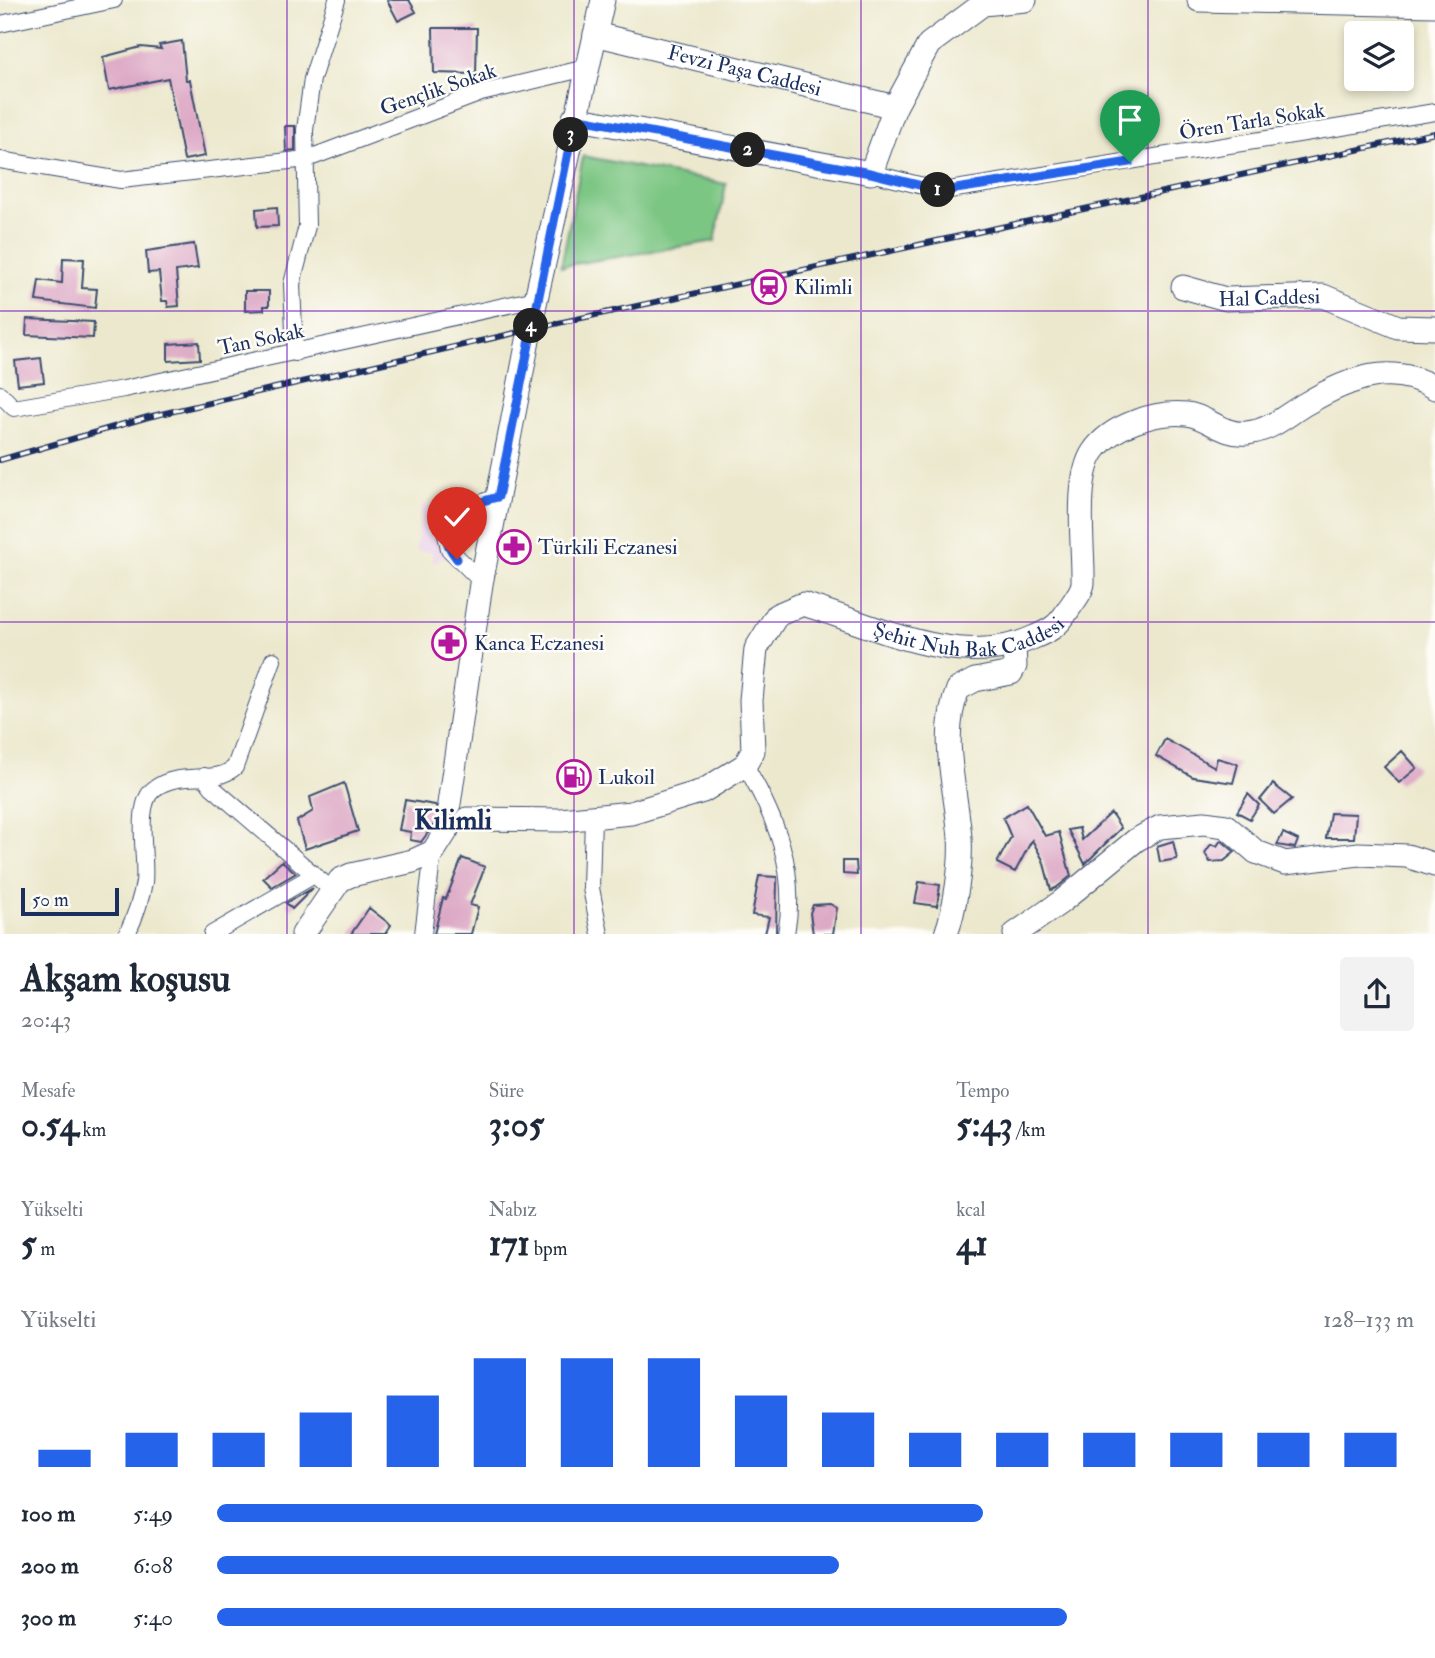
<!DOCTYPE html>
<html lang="tr">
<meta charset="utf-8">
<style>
:root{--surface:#fff;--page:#f2f2f3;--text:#1f2937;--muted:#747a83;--accent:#2563eb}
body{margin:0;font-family:"IM FELL Double Pica",serif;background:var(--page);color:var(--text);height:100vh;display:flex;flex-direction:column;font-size:26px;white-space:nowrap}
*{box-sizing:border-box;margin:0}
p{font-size:23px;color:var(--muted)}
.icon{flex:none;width:38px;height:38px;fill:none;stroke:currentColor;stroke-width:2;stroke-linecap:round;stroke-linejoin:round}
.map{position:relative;height:934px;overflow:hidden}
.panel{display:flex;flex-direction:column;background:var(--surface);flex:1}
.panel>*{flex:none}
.fabs{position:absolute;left:1344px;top:21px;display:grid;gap:14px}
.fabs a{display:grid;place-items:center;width:70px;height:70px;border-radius:7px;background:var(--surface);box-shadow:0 4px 10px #0003;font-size:35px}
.scale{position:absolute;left:21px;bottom:18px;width:98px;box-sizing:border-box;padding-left:7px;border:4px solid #1b2f5e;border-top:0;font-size:19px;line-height:24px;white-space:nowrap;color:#1b2f5e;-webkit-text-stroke:5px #fdfcf7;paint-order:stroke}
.pin{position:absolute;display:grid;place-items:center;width:60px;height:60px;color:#fff;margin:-72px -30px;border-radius:50% 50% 50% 0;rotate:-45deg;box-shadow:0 0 7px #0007}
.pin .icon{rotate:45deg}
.km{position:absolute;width:35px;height:35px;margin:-18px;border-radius:50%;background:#222;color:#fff;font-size:19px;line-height:35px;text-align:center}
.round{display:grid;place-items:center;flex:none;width:74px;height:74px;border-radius:7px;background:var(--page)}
.summary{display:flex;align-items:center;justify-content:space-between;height:119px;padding:0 21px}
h1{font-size:38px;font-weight:800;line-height:52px}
.stats{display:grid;grid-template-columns:repeat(3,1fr);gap:10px;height:119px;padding:7px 21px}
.stats div{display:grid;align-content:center}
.stats b{font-size:35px;font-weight:800}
.stats small{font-size:19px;font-weight:400}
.stats p{font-size:19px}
.chart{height:196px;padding:14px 21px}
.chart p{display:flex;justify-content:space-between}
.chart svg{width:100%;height:126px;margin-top:7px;stroke:var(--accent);stroke-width:6}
ul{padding:0 21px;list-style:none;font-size:23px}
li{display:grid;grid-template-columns:112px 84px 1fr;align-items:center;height:52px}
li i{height:18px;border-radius:9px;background:var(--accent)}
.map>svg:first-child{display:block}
</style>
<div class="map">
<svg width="1435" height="934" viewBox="0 0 1435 934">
<rect width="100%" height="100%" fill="#fdfcf7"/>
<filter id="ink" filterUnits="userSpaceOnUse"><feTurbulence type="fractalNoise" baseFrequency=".0143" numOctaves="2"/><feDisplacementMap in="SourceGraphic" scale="14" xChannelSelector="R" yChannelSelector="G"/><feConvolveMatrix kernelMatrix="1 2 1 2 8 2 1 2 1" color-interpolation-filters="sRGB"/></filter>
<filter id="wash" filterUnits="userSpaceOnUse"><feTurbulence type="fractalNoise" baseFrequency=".00686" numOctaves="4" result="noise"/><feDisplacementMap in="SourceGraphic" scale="28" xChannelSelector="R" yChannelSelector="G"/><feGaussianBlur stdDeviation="1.57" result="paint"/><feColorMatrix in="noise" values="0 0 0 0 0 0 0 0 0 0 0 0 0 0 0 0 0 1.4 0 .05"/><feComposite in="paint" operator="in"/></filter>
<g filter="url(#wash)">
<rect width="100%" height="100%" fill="#ece8cd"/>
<path fill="#ebd1eb" d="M431 501 452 504 448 558 439 557 438 562 432 561 433 552 416 550 422 505 430 507Z"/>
<path fill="#7cc683" stroke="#4c7a70" stroke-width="2" d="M583 156 726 184 715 241 561 266Z"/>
<g id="blocks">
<path fill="#dda9c6" d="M387 0H409L416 12 398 21Z
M433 28H477L476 74 434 73Z
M182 41 186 80H190L205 156 184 160 168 78 109 90 103 57 141 47 161 49 159 45Z
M285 126H295V150L286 151Z
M277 207 278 226 257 227 256 209Z
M194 244 198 268 176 271 179 306 168 307 167 301H162L159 272 148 273 146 251Z
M63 258 84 259 82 288 97 289 95 308 36 301 39 280 62 283Z
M245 291H269V306H264V310L245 311Z
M27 319 94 322 93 338 26 335Z
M199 342 200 359 168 361V344Z
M41 358 44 382 18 385 15 361Z
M1165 739 1215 767 1217 758 1238 764 1233 783 1193 777 1156 756Z
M1402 751 1417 768 1399 783 1384 767Z
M344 783 358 831 305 849 297 821 313 811 310 797Z
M1273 784 1292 799 1274 814 1260 800Z
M1248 794 1259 805 1250 819 1237 812Z
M405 800 435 805 444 817 436 822 421 842 410 840 411 832 399 830Z
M1027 804 1045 836 1059 832 1071 876 1056 888 1051 890 1043 860 1032 840 1015 872 997 863 1011 837 1003 818Z
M1111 813 1121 828 1085 864 1068 830 1079 828 1082 840Z
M1330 813 1356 814 1354 838H1326Z
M1283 833 1298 840 1295 848 1277 845Z
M1221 840 1235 852 1224 861 1210 862 1205 853 1211 844 1217 846Z
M1173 841 1177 859 1160 862 1157 846Z
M462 858 485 867 470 905 478 907 471 934H434L443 898 446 899Z
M282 861 296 873 272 887 263 878Z
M843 861H856L857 875 843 874Z
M759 876 777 877 776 934H765L769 917 752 915Z
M919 882 940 885 937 906 915 903Z
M313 888 292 909 286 903Z
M830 904 837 908 833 934H813L810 913 813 905Z
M369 908 391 925 385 934H351Z"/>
</g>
</g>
<g filter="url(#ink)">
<use href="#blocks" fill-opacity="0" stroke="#3a4b6f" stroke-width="2"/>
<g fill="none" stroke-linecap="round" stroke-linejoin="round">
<g stroke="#3a4b6f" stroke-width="18">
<path id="street" d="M0 24 114 0
M0 160 121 180 307 159 481 93 586 68
M871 173 943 191 1435 112
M295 353 292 284 307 226 305 130 312 79 337 0
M0 394 14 408 124 389 536 299
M481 581 449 549 446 534 458 511 498 497
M745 765C776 818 798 871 786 934
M204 776 212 787 333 891
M593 817 591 888 600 934
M127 934C135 917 141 900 144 882 147 858 134 804 154 789 179 769 215 786 235 767L273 660
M212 934 314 875
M423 934 433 852"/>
</g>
<g stroke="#3a4b6f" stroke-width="25">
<g id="secondary">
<path d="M1199 0 1435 5"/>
<path id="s1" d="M595 34 895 107"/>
<path d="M574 118 871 173 895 107 929 44 983 4 1025 0"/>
<path id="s2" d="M1183 287 1226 299 1323 296 1398 327 1435 328"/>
<path d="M449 804 481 584 536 299 603 0"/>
<path id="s3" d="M467 819 561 820 631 813 703 791 745 765 753 751 751 700 756 649 777 615 803 604C873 625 960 671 1032 638 1049 631 1058 627 1068 610 1073 602 1082 592 1083 583 1084 549 1074 481 1093 452 1111 425 1156 411 1187 414 1207 416 1223 436 1247 433 1272 430 1286 415 1307 403 1350 378 1391 362 1435 388"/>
<path d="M303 934 340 880 351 875 413 861 433 852 447 830"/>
<path d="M946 934C955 910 962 863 960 838 956 787 939 738 958 689L975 680 1011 673 1015 666 1014 646"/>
<path d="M1015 934 1061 902 1136 840 1160 827 1204 823 1226 826 1256 852 1285 863 1359 854 1407 856 1435 865"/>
</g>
</g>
<use href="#street" stroke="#fff" stroke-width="16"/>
<use href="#secondary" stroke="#fff" stroke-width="23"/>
<g stroke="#1b2f5e" stroke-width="6">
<path id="rail" d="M0 460 148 417 563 322 1435 133"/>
</g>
<use href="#rail" stroke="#fdfcf7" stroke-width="3.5" stroke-dasharray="10" stroke-linecap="butt"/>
</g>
</g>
<g fill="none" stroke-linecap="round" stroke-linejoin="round" filter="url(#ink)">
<g stroke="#fff" stroke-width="14">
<path id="route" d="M457 559C427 521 465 505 498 497L575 118 870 173 943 191 1130 162"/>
</g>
<use href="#route" stroke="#2563eb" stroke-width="9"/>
</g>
<path fill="none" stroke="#7b2cbf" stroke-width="2" stroke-opacity="0.55" d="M287 0V934M574 0V934M861 0V934M1148 0V934M0 311H1435M0 622H1435"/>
<defs>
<g id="station-ring" transform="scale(1.75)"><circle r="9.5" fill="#fdfcf7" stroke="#b5179e" stroke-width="1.5"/><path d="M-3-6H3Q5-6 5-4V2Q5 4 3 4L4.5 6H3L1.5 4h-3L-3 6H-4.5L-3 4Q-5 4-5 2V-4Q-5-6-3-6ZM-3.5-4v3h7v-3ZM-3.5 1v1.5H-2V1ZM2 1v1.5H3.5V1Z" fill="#b5179e"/></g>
<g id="pharmacy-ring" transform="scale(1.75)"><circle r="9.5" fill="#fdfcf7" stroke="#b5179e" stroke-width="1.5"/><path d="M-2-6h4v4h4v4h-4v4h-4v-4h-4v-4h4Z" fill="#b5179e"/></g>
<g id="fuel-ring" transform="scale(1.75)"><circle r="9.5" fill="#fdfcf7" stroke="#b5179e" stroke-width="1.5"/><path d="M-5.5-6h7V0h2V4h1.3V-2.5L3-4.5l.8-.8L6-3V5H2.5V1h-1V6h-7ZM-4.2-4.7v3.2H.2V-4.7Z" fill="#b5179e"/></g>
</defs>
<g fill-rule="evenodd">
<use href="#station-ring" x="769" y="287"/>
<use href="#pharmacy-ring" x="514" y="547"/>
<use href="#pharmacy-ring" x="449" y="643"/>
<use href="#fuel-ring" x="574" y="777"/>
</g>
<g text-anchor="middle" stroke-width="5" stroke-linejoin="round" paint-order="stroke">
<g font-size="21" fill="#1b2f5e" stroke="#fdfcf7">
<text dy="7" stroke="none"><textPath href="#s1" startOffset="154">Fevzi Paşa Caddesi</textPath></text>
<text transform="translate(438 89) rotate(-19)" y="7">Gençlik Sokak</text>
<text transform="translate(1252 121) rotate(-9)" y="7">Ören Tarla Sokak</text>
<text dy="7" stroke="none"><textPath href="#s2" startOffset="88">Hal Caddesi</textPath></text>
<text transform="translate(261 339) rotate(-12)" y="7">Tan Sokak</text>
<text dy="7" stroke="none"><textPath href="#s3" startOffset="649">Şehit Nuh Bak Caddesi</textPath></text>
</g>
<g font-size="21" fill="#1b2f5e" stroke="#fdfcf7" text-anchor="start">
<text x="794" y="294">Kilimli</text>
<text x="538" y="554">Türkili Eczanesi</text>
<text x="474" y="650">Kanca Eczanesi</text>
<text x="598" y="784">Lukoil</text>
</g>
<g font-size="28" font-weight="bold" fill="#1b2f5e" stroke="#fdfcf7">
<text x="453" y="829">Kilimli</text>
</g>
</g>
</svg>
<div class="fabs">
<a><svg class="icon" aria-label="layers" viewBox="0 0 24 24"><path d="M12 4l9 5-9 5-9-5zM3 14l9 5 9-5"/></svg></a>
</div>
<div class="scale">50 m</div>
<div class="pin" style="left:1130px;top:162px;background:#1e9e55"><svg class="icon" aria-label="arrive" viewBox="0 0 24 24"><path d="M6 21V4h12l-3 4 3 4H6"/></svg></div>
<div class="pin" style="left:457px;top:559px;background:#d93025"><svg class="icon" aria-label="check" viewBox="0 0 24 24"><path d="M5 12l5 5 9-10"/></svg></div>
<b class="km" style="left:938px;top:190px">1</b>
<b class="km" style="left:748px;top:150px">2</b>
<b class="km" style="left:571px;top:135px">3</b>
<b class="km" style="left:531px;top:326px">4</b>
</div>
<section class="panel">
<div class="summary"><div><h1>Akşam koşusu</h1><p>20:43</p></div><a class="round"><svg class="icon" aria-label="share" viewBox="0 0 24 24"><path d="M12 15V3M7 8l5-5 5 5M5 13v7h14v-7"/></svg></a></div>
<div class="stats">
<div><p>Mesafe</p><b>0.54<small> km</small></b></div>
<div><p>Süre</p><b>3:05</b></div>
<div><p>Tempo</p><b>5:43<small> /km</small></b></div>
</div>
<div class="stats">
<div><p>Yükselti</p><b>5<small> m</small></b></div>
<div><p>Nabız</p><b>171<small> bpm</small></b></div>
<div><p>kcal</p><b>41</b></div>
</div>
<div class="chart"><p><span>Yükselti</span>128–133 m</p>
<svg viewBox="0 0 160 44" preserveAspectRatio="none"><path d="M5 44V38M15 44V32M25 44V32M35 44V25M45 44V19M55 44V6M65 44V6M75 44V6M85 44V19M95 44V25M105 44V32M115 44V32M125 44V32M135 44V32M145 44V32M155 44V32"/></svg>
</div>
<ul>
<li><b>100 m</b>5:49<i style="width:64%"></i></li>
<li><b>200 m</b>6:08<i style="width:52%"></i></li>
<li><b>300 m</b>5:40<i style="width:71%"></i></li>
</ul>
</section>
